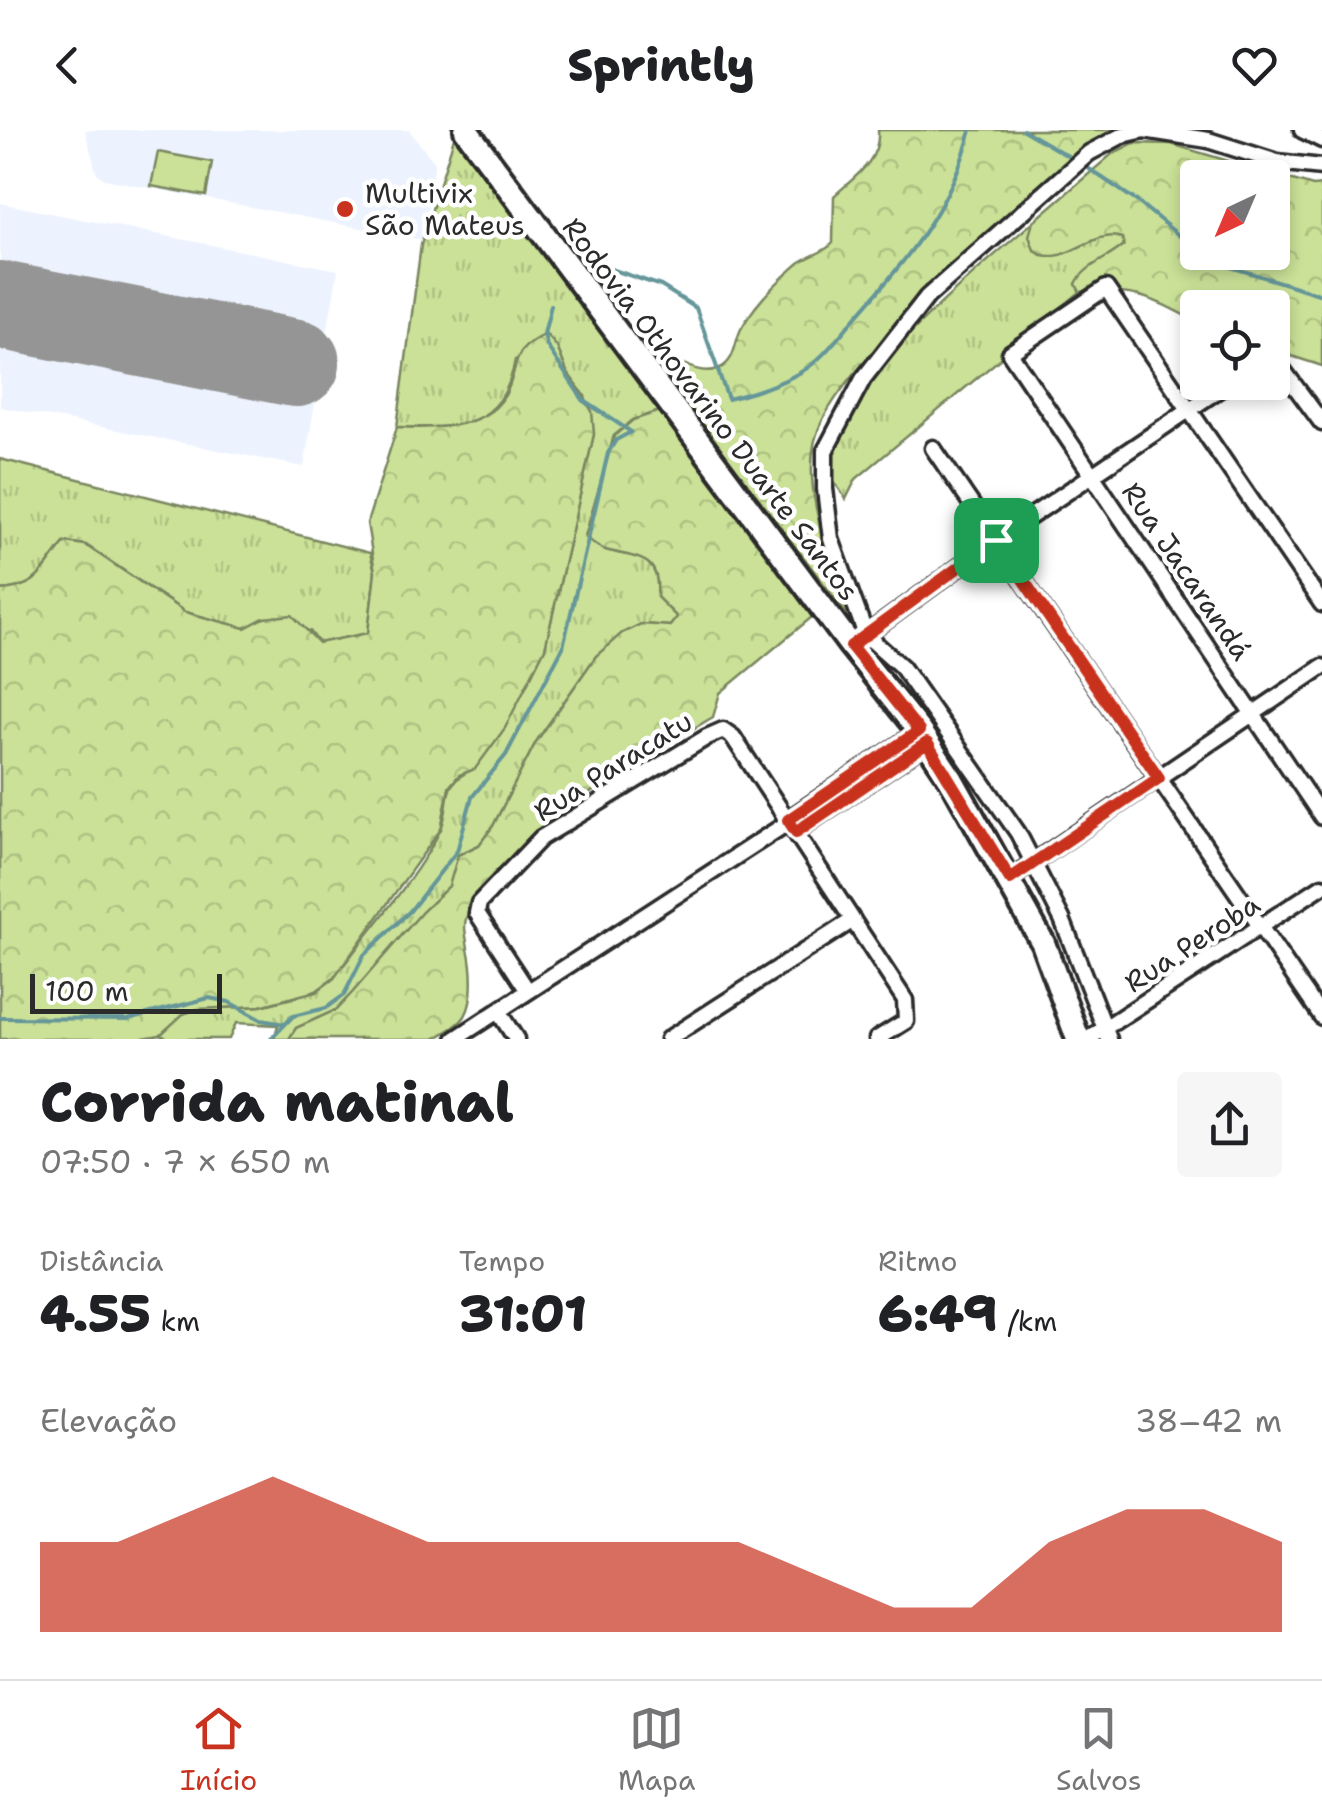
<!DOCTYPE html>
<html lang="pt">
<meta charset="utf-8">
<style>
:root{--surface:#fff;--page:#f6f6f6;--text:#202124;--muted:#757577;--line:#e0e0e0;--accent:#c8321e}
body{margin:0;font-family:"Shantell Sans",sans-serif;background:var(--page);color:var(--text);height:100vh;display:flex;flex-direction:column;font-size:38px;white-space:nowrap}
*{box-sizing:border-box;margin:0}
p{font-size:32px;color:var(--muted)}
.icon{flex:none;width:55px;height:55px;fill:none;stroke:currentColor;stroke-width:2;stroke-linecap:round;stroke-linejoin:round}
.map{position:relative;height:909px;overflow:hidden}
.sheet{display:flex;flex-direction:column;background:var(--surface);flex:1}
.sheet>*{flex:none}
.needle{width:65px;rotate:224deg}
.controls{position:absolute;left:1180px;top:30px;display:grid;gap:20px}
.controls a{display:grid;place-items:center;width:110px;height:110px;border-radius:10px;background:var(--surface);box-shadow:0 5px 15px #0003;font-size:50px}
.scale{position:absolute;left:30px;bottom:25px;width:192px;box-sizing:border-box;padding-left:10px;border:5px solid #2b2b2b;border-top:0;font-size:28px;line-height:35px;white-space:nowrap;color:#2b2b2b;-webkit-text-stroke:8px #fff;paint-order:stroke}
.pin{position:absolute;display:grid;place-items:center;width:85px;height:85px;color:#fff;margin:-42px;border-radius:20px;box-shadow:0 5px 15px #0006}
.round{display:grid;place-items:center;flex:none;width:105px;height:105px;border-radius:10px;background:var(--page)}
.overview{display:flex;align-items:center;justify-content:space-between;height:170px;padding:0 40px}
h1{font-size:55px;font-weight:800;line-height:75px}
.stats{display:grid;grid-template-columns:repeat(3,1fr);gap:15px;height:170px;padding:10px 40px}
.stats div{display:grid;align-content:center}
.stats b{font-size:50px;font-weight:800}
.stats small{font-size:28px;font-weight:400}
.stats p{font-size:28px}
.chart{height:280px;padding:20px 40px}
.chart p{display:flex;justify-content:space-between}
.chart svg{width:100%;height:180px;margin-top:10px;fill:var(--accent);opacity:.7}
header{display:flex;justify-content:space-between;align-items:center;height:130px;padding:0 40px;background:var(--surface);font-size:45px;font-weight:800}
.dock{display:flex;justify-content:space-around;align-items:center;height:140px;border-top:2px solid var(--line);background:var(--surface);font-size:28px;color:var(--muted)}
.dock a{display:grid;justify-items:center;gap:5px}
.dock .active{color:var(--accent)}
.map>svg:first-child{display:block}
</style>
<header><svg class="icon" aria-label="back" viewBox="0 0 24 24"><path d="M15 5l-7 7 7 7"/></svg>Sprintly<svg class="icon" aria-label="heart" viewBox="0 0 24 24"><path d="M12 20l-8-8c-3-5 5-10 8-4 3-6 11-1 8 4z"/></svg></header>
<div class="map">
<svg width="1322" height="909" viewBox="0 0 1322 909">
<defs>
<pattern id="grass-tufts" width="24" height="20" patternUnits="userSpaceOnUse" patternTransform="scale(2.5)"><rect width="24" height="20" fill="#cae197"/><path d="M3 7l-1-3M5 7V3M7 7l1-3M15 17l-1-3M17 17v-4M19 17l1-3" fill="none" stroke="#aec182"/></pattern>
<pattern id="forest-crowns" width="20" height="18" patternUnits="userSpaceOnUse" patternTransform="scale(2.5)"><rect width="20" height="18" fill="#cae197"/><path d="M2 6a3 3 0 1 1 6 0M12 15a3 3 0 1 1 6 0" fill="none" stroke="#aec182"/></pattern>
</defs>
<rect width="100%" height="100%" fill="#fff"/>
<filter id="ink" filterUnits="userSpaceOnUse"><feTurbulence type="fractalNoise" baseFrequency=".01" numOctaves="2"/><feDisplacementMap in="SourceGraphic" scale="20" xChannelSelector="R" yChannelSelector="G"/><feConvolveMatrix kernelMatrix="1 2 1 2 8 2 1 2 1" color-interpolation-filters="sRGB"/></filter>
<g filter="url(#ink)">
<path fill="#edf3fe" d="M85 0H409L435 33 423 110 104 49 96 42Z
M0 73 338 140 304 337 0 277Z"/>
<path fill="url(#grass-tufts)" stroke="#7a8661" stroke-width="2.5" d="M456 1 582 175 663 280 633 290 614 306 585 407C591 411 599 418 606 420 637 429 661 424 657 467L677 487 670 496 641 494 596 526 536 612 493 696 479 715 458 725 450 756 422 782 353 862 336 880 296 898 289 909H274L278 895 236 893 229 909H171L160 905 182 884 198 879 261 876 316 862 334 848C367 803 415 750 440 701 454 672 436 655 475 638L545 518 594 304 585 266 567 242 557 217 515 230C503 300 456 298 397 297L421 115Z
M1033 92C1029 106 1029 116 1041 125H1060L1109 104 1122 108 1124 115C1108 130 1090 137 1076 154L1080 162 856 349 846 369C839 359 830 347 829 334 826 263 981 137 1033 92Z
M0 329 370 423 375 442 368 503 319 513 310 501 264 488 245 498 185 482 86 415 65 412C42 438 41 458 0 460Z"/>
<path fill="url(#forest-crowns)" stroke="#7a8661" stroke-width="2.5" fill-rule="evenodd" d="M878 0H1121L896 198C871 225 841 255 823 289 792 346 833 435 852 491L659 238 672 229C686 235 703 245 718 239 736 232 734 213 741 199 754 175 779 150 799 133 810 125 824 123 833 113L834 66C854 47 881 31 878 0Z
M1134 13 1171 14 1313 56 1322 55V236L1273 220 1272 178H1198L1197 192C1148 166 1137 160 1080 162L1076 154C1084 135 1109 129 1124 115L1122 108C1091 97 1061 142 1034 120L1029 106 1033 92 1112 24ZM1198 48H1272V122H1198Z
M546 204 557 217 567 242 592 281 594 304 545 518 505 598 475 639 459 645 449 657 441 699 334 848 316 861 260 876 198 879 183 884 160 905 137 909H0V460C41 458 43 438 65 412L85 415 185 482 245 498 264 488 292 485 319 513 368 503 375 442 367 393 397 297C435 299 491 300 508 259 520 230 511 220 546 204Z
M663 280 812 487 720 563 713 587C638 631 510 704 469 781 462 794 466 804 468 818 472 836 475 870 465 886 459 896 444 903 434 909H289L296 898 336 880 353 862 422 782 449 756 458 725 479 715 493 696 536 612 596 526 622 503 641 494 670 496 677 487 657 467C661 424 637 429 606 420 599 418 591 411 585 407L614 306 633 290Z"/>
<path fill="#cae197" stroke="#7a8661" stroke-width="2.5" d="M158 22 212 32 206 66 151 56Z"/>
<g fill="none" stroke-linecap="round" stroke-linejoin="round">
<path stroke="#659699" stroke-width="4" d="M1023 0 1073 29
M1082 34 1138 72 1198 121
M1199 122 1221 134 1322 165
M611 139 661 156 696 178 728 269C753 263 778 255 801 242 822 230 839 206 855 188 907 129 951 78 971 0
M0 888 128 889 209 868 229 872 261 890 285 894
M271 909 293 886 326 878 344 865 364 825 410 781 457 721 472 667 506 625 563 517 608 323 616 310 631 302 583 270 547 216 544 204 551 175"/>
<path stroke="#959595" stroke-width="88" d="M0 175 296 233"/>
<g stroke="#2b2b2b" stroke-width="21">
<path id="minor" d="M1302 0 1322 10
M1272 225 1322 293
M933 318 1322 887
M1322 474 1106 158 1010 223 1322 687
M859 510 996 410 1230 252
M787 690 919 601
M795 702 927 613
M1009 749 1322 537
M528 861 477 783 479 773 541 708 707 607 723 600 733 607 905 870 906 891 877 909
M498 881 516 909
M455 909 789 692
M668 909 853 790
M1088 909 1322 756
M1109 909 1062 789 1018 703 902 537 866 505 831 409 825 359V321L863 249 927 167 1089 23 1123 5 1144 0 1208 10 1277 32 1322 37"/>
</g>
<g stroke="#2b2b2b" stroke-width="30">
<path id="primary" d="M466 0 851 516 919 601 952 650 1043 813 1078 909"/>
</g>
<use href="#minor" stroke="#fff" stroke-width="14"/>
<use href="#primary" stroke="#fff" stroke-width="22"/>
</g>
</g>
<g fill="none" stroke-linecap="round" stroke-linejoin="round" filter="url(#ink)">
<g stroke="#fff" stroke-width="20">
<path id="route" d="M996 410 1159 648 1010 749 927 613 796 702 788 690 919 601 851 516Z"/>
</g>
<use href="#route" stroke="#c8321e" stroke-width="12"/>
</g>
<circle fill="#c8321e" stroke="#fff" stroke-width="4" cx="345" cy="79" r="10"/>
<g text-anchor="middle" stroke-width="9" stroke-linejoin="round" paint-order="stroke">
<g font-size="28" fill="#2b2b2b" stroke="#fff" text-anchor="start">
<text x="365" y="73">Multivix<tspan x="365" dy="32">São Mateus</tspan></text>
</g>
<g font-size="28" fill="#2b2b2b" stroke="#fff">
<text transform="translate(711 279) rotate(53)" y="10">Rodovia Othovarino Duarte Santos</text>
<text transform="translate(1187 441) rotate(56)" y="10">Rua Jacarandá</text>
<text transform="translate(613 636) rotate(-32)" y="10">Rua Paracatu</text>
<text transform="translate(1192 813) rotate(-33)" y="10">Rua Peroba</text>
</g>
</g>
</svg>
<div class="controls">
<a><svg class="needle" viewBox="-14 -14 28 28"><path d="M0-13l5 13h-10z" fill="#e53935"/><path d="M0 13l5-13h-10z" fill="#757577"/></svg></a>
<a><svg class="icon" aria-label="locate" viewBox="0 0 24 24"><circle cx="12" cy="12" r="6"/><path d="M12 2v4M12 18v4M2 12h4M18 12h4"/></svg></a>
</div>
<div class="scale">100 m</div>
<div class="pin" style="left:996px;top:410px;background:#1e9e55"><svg class="icon" aria-label="arrive" viewBox="0 0 24 24"><path d="M6 21V4h12l-3 4 3 4H6"/></svg></div>
</div>
<section class="sheet">
<div class="overview"><div><h1>Corrida matinal</h1><p>07:50 · 7 × 650 m</p></div><a class="round"><svg class="icon" aria-label="share" viewBox="0 0 24 24"><path d="M12 15V3M7 8l5-5 5 5M5 13v7h14v-7"/></svg></a></div>
<div class="stats">
<div><p>Distância</p><b>4.55<small> km</small></b></div>
<div><p>Tempo</p><b>31:01</b></div>
<div><p>Ritmo</p><b>6:49<small> /km</small></b></div>
</div>
<div class="chart"><p><span>Elevação</span>38–42 m</p>
<svg viewBox="0 0 160 44" preserveAspectRatio="none"><path d="M0 44V22L10 22L20 14L30 6L40 14L50 22L60 22L70 22L80 22L90 22L100 30L110 38L120 38L130 22L140 14L150 14L160 22V44z"/></svg>
</div>
</section>
<nav class="dock">
<a class="active"><svg class="icon" aria-label="home" viewBox="0 0 24 24"><path d="M3 11l9-7 9 7M6 9v11h12V9"/></svg>Início</a>
<a><svg class="icon" aria-label="map" viewBox="0 0 24 24"><path d="M3 6l6-2 6 2 6-2v14l-6 2-6-2-6 2zM9 4v14M15 6v14"/></svg>Mapa</a>
<a><svg class="icon" aria-label="saved" viewBox="0 0 24 24"><path d="M7 4h10v16l-5-4-5 4z"/></svg>Salvos</a>
</nav>
